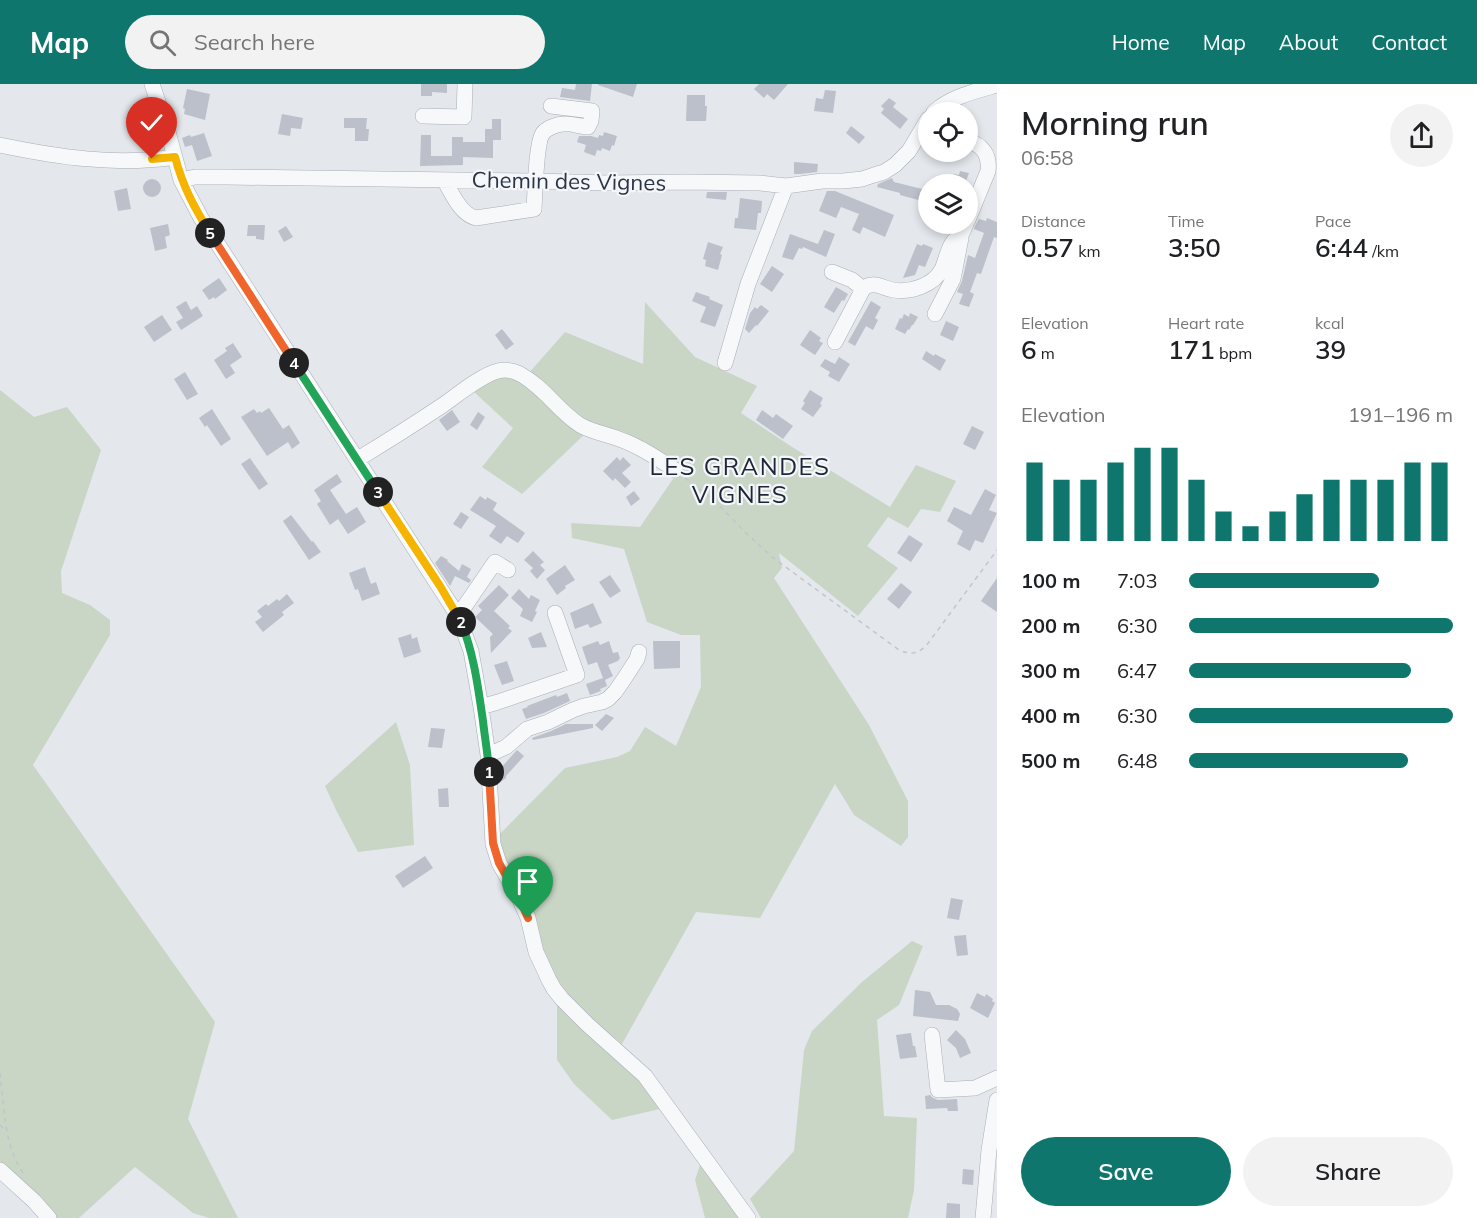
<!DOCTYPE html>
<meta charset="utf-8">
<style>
:root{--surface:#fff;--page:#f2f2f2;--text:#202124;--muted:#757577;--accent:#0f766e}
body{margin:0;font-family:Mulish,sans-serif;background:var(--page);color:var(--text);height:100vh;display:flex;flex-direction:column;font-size:22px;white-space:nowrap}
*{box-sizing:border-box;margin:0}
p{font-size:20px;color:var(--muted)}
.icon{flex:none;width:33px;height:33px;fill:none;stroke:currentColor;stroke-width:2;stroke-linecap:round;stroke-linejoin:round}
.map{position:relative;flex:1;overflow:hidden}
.sheet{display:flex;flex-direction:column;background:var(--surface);width:480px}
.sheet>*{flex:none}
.fabs{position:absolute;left:918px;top:18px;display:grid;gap:12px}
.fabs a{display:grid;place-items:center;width:60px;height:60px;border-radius:50%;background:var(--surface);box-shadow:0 3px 9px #0003;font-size:30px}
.pin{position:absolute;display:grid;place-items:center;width:51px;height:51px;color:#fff;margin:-62px -26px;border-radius:50% 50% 50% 0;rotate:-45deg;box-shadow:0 0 6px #0007}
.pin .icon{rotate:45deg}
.km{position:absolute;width:30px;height:30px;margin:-15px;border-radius:50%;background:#222;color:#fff;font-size:16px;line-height:30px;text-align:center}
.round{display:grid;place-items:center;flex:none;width:63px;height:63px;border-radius:32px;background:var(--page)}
.summary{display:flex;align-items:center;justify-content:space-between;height:102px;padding:0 24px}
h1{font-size:33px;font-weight:600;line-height:45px}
.stats{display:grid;grid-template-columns:repeat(3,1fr);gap:9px;height:102px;padding:6px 24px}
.stats div{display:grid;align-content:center}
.stats b{font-size:26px;font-weight:600}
.stats small{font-size:16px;font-weight:400}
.stats p{font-size:16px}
.chart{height:168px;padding:12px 24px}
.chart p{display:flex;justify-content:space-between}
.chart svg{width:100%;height:108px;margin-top:6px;stroke:var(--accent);stroke-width:6}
.button{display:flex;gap:12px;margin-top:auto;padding:12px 24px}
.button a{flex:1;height:69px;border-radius:36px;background:var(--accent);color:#fff;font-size:24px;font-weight:600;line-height:69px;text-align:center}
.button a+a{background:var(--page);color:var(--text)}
ul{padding:0 24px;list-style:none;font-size:20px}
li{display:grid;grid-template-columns:96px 72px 1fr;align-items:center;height:45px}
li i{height:15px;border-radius:8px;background:var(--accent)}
header{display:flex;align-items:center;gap:36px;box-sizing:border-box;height:84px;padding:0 30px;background:var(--accent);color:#fff}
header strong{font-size:28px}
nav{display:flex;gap:33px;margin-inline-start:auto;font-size:21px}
.search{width:420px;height:54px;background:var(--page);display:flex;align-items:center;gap:15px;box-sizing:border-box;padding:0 21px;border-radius:33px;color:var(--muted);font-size:22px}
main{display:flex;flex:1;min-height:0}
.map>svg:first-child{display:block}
</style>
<header>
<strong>Map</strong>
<div class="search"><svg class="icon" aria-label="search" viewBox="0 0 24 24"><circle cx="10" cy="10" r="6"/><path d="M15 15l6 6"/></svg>Search here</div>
<nav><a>Home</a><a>Map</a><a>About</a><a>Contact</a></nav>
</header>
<main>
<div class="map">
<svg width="997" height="1134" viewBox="0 0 997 1134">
<rect width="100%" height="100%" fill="#e4e7ec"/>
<path fill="#c9d6c5" d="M645 218 695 273 757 302 741 329 789 361 890 423 916 381 956 397 940 428 921 425 908 444 888 433 867 462 898 484 858 532 779 469 782 484 774 494 869 641 908 717V753L901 762 854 731 835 700 760 834 696 828 622 960 581 927 558 898 494 756 565 684 617 673 630 667 645 643 676 662 701 603 700 551H681L647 538 624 465 572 454 571 439 640 443 675 392V380L626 349 618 346 599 344 586 339 528 290 565 248 643 280Z
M514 290 586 349 522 410 482 383 513 344 473 307 497 291Z
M0 306 34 333 67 323 101 366 61 487 62 509 90 521 110 536V551L33 681 215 938 188 1035 238 1134H209L193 1129 135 1083 79 1134H53L0 1082Z
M396 638 410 681 414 761 358 768 337 728 325 702Z
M912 857 923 862 899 921 877 936 884 1032 917 1034 914 1106 908 1134H761L750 1115 794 1067 804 966 812 947 862 898Z
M557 921 642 999 660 1025 612 1036 574 1000 557 976Z
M701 1078 740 1134H705L695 1096Z"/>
<path fill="#bbc0ca" d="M421 0H447V9L432 8V12H421Z
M576 0H592L590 17 560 13 562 4 575 6Z
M598 0H637L633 13 598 1Z
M759 0H788L774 16 767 10 764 14 754 5Z
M187 5 210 10 205 36 184 30 185 25 183 24Z
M825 6 836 7 833 29 814 27 816 14 823 15Z
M687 11H705V22H707L706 37H686Z
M889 14 896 19 893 23 908 35 900 45 881 29 884 25 881 22Z
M282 30 303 34 301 45 291 44 290 52 278 50Z
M344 34H367L366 45H369L368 57H355V44H344Z
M492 35H501V56H493V74L463 73V81L420 82 421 51H431V72H452V53H463V58H485V45H492Z
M851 42 865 53 859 60 846 49Z
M604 48 617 52 614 62 612 61 610 67 602 64 601 67 597 66 595 72 584 68 586 61 577 58 579 52H591L598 54 599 51 603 52Z
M204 49 212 72 197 77 192 61 185 63 182 54 190 51 191 53Z
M794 78 818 80 817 88 800 90H794Z
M960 87 969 89 965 100H951L953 90 959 91Z
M892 94 894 98 926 106 922 117 900 111V109L877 103 878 100Z
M143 104a9 9 0 1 1 18 0a9 9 0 1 1-18 0Z
M127 104 131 125 118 127 114 107Z
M827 107H835L894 131 885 153 863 143 860 150 852 146 859 130 841 123 836 134 819 127Z
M707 108H727L726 116 706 114Z
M740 114 762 117 761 129H758L756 146 734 144 735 134H738Z
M987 134 997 138V154L994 153 981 190 977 189 970 208 974 210 969 223 959 220 963 210 957 208 962 197 968 171 975 174 984 149 974 145 975 142 979 135 986 137Z
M168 140 170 151 165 153 167 164 155 167 150 144Z
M248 141H265L264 156 256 155V152H247Z
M286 142 293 153 284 158 278 147Z
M824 146 835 150 826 173 803 163 802 165 799 164 793 176 782 173 790 150 818 160Z
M708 158 723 163 720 170 722 171 718 186 705 182 706 176 703 175Z
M917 160 922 162 923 160 933 164 925 183 919 181 915 191 903 194Z
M772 182 784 190 772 208 760 200Z
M219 194 227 206 215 215 214 213 209 216 202 206Z
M836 203 848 210 844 217 842 216 834 229 824 223Z
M696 208 710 213 709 215 723 221 715 243 700 238 706 223 692 217Z
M186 217 191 226 197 222 203 232 181 246 176 238 183 234 176 223Z
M871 217 881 223 875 234 878 236 873 246 866 242 855 262 848 258Z
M761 221 769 227 757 242 756 241 749 249 745 245 750 229 755 223 757 225Z
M910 229 918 233 913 241H912L909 246 908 245 905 250 895 245 900 234 902 235 904 230 909 233Z
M162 231 172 246 154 258 144 243Z
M946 237 959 243 953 257 940 251Z
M502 245 514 260 506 266 495 251Z
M810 246 821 254 819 257 823 259 815 271 800 261Z
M233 259 242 273 230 281 235 289 226 295 214 276 227 267 225 264Z
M926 267 934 272 935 270 946 276 940 287 922 275Z
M839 273 850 280 839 298 828 292 830 288 820 282 825 275 835 280Z
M185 288 198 310 187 316 174 295Z
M810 306 823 314 820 320 822 321 813 333 801 325 805 319 803 317Z
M269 324 283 345 289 341 300 359 292 365 288 358 267 372 241 333 254 325 257 329 260 327 261 329Z
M212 325 231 355 221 362 207 341 205 343 199 334Z
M452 326 460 338 447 347 439 336Z
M762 326 773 334 776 330 793 342 783 355 756 336Z
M478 328 485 333 477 346 470 341Z
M972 342 984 348 975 366 963 360Z
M617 373 620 377 623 373 631 381 622 389 631 398 625 404 615 394 613 397 603 387Z
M250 374 268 400 259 406 241 380Z
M337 390 342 398 330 406 346 430 357 423 366 438 348 450 338 435 330 441 317 420 321 417 314 406Z
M985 405 996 411 989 426 997 429 983 459 975 456 970 467 957 460 963 447 947 437 954 423 971 431Z
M634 407 640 415 631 422 626 413Z
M480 412 486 416 487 413 497 419 493 426 525 449 518 459 507 452 501 460 489 452 496 442 470 426Z
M461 428 469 433 461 445 453 440Z
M291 431 312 458 313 457 321 468 309 476 283 437Z
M909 451 923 460 911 478 897 469Z
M533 467 544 478 540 481 545 486 537 495 530 487 533 484 524 476Z
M441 472 448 476 447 477 459 487 462 480 471 485 467 493 471 496 469 499 455 492 450 502 435 479Z
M565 481 575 496 565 502 566 504 557 511 546 495Z
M365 483 371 500 376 498 380 510 362 517 358 505 355 506 349 489Z
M610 491 621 507 610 514 599 498Z
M997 494V528L981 517Z
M901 499 912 508 899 525 887 515Z
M499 501 509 511 494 527 510 542 508 544 512 547 491 569 490 553 493 550 475 533 482 526 478 522Z
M519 505 529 515 531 511 540 516 535 527 537 528 532 538 520 532 523 525 511 514Z
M287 510 294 519 282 528 284 531 263 548 255 538 262 533 257 527 266 520 268 522 277 515 279 517Z
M593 519 602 539 590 544 588 540 575 545 570 529Z
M541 548 547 563 532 564 528 554Z
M411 550 412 555 417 553 421 568 404 574 398 554Z
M598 557 600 561 609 557 613 569 618 568 620 574 618 577 608 581 613 592 605 596 607 602 600 605 601 607 590 611 586 600 603 594 597 578 588 581 582 563Z
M653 557H680V584L654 585Z
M507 577 514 597 502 601 494 581Z
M567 609 570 617 544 629 526 635 522 625 528 623 527 622 556 611 557 613Z
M606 630 614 634 602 647 595 641Z
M566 640H593V644L533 656 532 654 551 647Z
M431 644 445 645 442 664 428 663Z
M517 666 524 672 506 692V694L499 699 498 677 500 685Z
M448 704 449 723H439L438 705Z
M425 772 433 784 403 804 395 792Z
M951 814 963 816 959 836 947 834Z
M966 851 968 871 957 872 954 852Z
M915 906 930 908 936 921H949L957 925 960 930 958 937 913 932Z
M977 909 985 913 986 910 993 915 992 917 995 919 988 934 970 924Z
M956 946 965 955 971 969 960 974 956 964 947 956Z
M911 949 913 962H915L917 973 900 975 896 951Z
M930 1011 933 1014 938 1016 957 1015 958 1027H948L947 1024 926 1025 925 1012Z
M963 1085 974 1086 973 1101 962 1100Z
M947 1119 960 1120V1134H946Z"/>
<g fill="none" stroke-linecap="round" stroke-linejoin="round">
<g stroke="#a9aeb7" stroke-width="16">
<path id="minor" d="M152 0 167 44 181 96 201 134 458 532 471 567 481 623 488 671 493 760 499 779 520 816 528 834 536 868 549 896 554 905 562 915 587 940 645 992 748 1134
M934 28C950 13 976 7 997 1
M423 32 464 33 465 0
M968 58C983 60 990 72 988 87L968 136
M0 61C58 73 116 82 175 73
M181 96 195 93H226L536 97 608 99 687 98 760 99 786 102 822 97H843L862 95 874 91 884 88 895 81 909 67 928 35
M444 96C452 109 460 130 476 134L534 125C535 111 536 58 543 49 547 44 557 40 564 40 572 39 580 43 588 43L591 37 592 27 551 22
M832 188 852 196 863 205
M935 230 953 195 961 154
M835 258 863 205C873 196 882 204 893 206 911 209 934 201 942 185 946 177 947 166 953 158 954 156 958 154 960 152 963 149 964 144 966 140
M725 279 748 200 786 102
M358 375C386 358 413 341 440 323 455 313 481 291 498 287 505 285 514 287 520 290 544 303 558 327 580 341 592 348 606 350 619 355 639 362 657 374 675 386
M458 532 495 478 508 486
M481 623 498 618 577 591 555 529
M488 671 506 663 527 645 548 638 573 626 584 622 602 618 608 615 615 608 624 595 637 575 639 568
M932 951 938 1006 975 1004 997 994
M0 1086 34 1117 49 1134
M983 1134 989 1066 997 1016"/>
</g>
<path stroke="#c2c5cb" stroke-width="1.5" stroke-dasharray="4.5 4.5" stroke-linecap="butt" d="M685 394 714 416 745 448 772 473 899 566C911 571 917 570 926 562L997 466
M0 989C4 1023 4 1061 23 1089
M0 1041 7 1047"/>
<use href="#minor" stroke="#f7f8fa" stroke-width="15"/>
</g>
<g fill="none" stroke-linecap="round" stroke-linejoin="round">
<g stroke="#fff" stroke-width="12">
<path id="split-1" d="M489 688 493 759 499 779 520 816 528 834"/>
</g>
<g stroke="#fff" stroke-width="12">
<path id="split-2" d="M461 538C474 570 478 603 483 637 485 655 488 671 489 688"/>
</g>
<g stroke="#fff" stroke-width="12">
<path id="split-3" d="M378 408 440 502 461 538"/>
</g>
<g stroke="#fff" stroke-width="12">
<path id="split-4" d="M294 279 378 408"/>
</g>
<g stroke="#fff" stroke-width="12">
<path id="split-5" d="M210 149 294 279"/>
</g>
<g stroke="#fff" stroke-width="12">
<path id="split-6" d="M152 75 175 73C183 103 194 123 210 149"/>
</g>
<use href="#split-1" stroke="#f0652b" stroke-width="8"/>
<use href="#split-2" stroke="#22a559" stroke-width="8"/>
<use href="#split-3" stroke="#f5b400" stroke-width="8"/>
<use href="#split-4" stroke="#22a559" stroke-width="8"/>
<use href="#split-5" stroke="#f0652b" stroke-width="8"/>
<use href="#split-6" stroke="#f5b400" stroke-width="8"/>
</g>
<g text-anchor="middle" stroke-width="4.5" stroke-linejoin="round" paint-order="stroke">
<g font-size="22" fill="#2b3445" stroke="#f4f6f9">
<text transform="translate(569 97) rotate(1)" y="8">Chemin des Vignes</text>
</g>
<g font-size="24" letter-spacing="1.5" fill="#1d2536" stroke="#f4f6f9">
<text x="740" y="391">LES GRANDES<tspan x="740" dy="28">VIGNES</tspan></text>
</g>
</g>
</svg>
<div class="fabs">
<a><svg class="icon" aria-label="locate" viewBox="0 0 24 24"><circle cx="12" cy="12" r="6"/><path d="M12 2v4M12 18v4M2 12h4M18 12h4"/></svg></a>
<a><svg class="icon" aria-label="layers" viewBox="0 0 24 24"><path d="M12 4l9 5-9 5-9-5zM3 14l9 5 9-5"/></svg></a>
</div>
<div class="pin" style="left:528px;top:834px;background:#1e9e55"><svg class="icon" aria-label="arrive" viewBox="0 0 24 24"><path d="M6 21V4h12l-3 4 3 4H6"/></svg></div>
<div class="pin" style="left:152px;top:75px;background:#d93025"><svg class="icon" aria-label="check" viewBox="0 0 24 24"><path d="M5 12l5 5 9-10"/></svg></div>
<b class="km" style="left:489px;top:688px">1</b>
<b class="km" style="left:461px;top:538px">2</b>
<b class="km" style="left:378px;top:408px">3</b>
<b class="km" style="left:294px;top:279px">4</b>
<b class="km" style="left:210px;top:149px">5</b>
</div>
<section class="sheet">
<div class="summary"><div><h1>Morning run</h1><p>06:58</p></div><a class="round"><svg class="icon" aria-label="share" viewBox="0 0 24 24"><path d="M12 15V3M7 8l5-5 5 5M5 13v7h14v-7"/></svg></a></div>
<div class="stats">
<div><p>Distance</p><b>0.57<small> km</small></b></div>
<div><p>Time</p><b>3:50</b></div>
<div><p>Pace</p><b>6:44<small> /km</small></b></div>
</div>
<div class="stats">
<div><p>Elevation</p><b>6<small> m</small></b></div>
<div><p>Heart rate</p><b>171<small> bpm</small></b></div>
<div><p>kcal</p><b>39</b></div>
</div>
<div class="chart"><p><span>Elevation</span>191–196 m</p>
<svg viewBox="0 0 160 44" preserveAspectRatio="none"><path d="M5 44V12M15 44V19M25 44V19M35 44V12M45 44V6M55 44V6M65 44V19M75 44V32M85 44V38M95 44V32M105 44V25M115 44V19M125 44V19M135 44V19M145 44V12M155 44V12"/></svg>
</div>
<ul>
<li><b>100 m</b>7:03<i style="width:72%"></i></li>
<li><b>200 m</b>6:30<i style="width:100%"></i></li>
<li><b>300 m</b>6:47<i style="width:84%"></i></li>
<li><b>400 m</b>6:30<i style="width:100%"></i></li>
<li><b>500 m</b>6:48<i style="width:83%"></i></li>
</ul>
<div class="button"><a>Save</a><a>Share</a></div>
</section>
</main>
